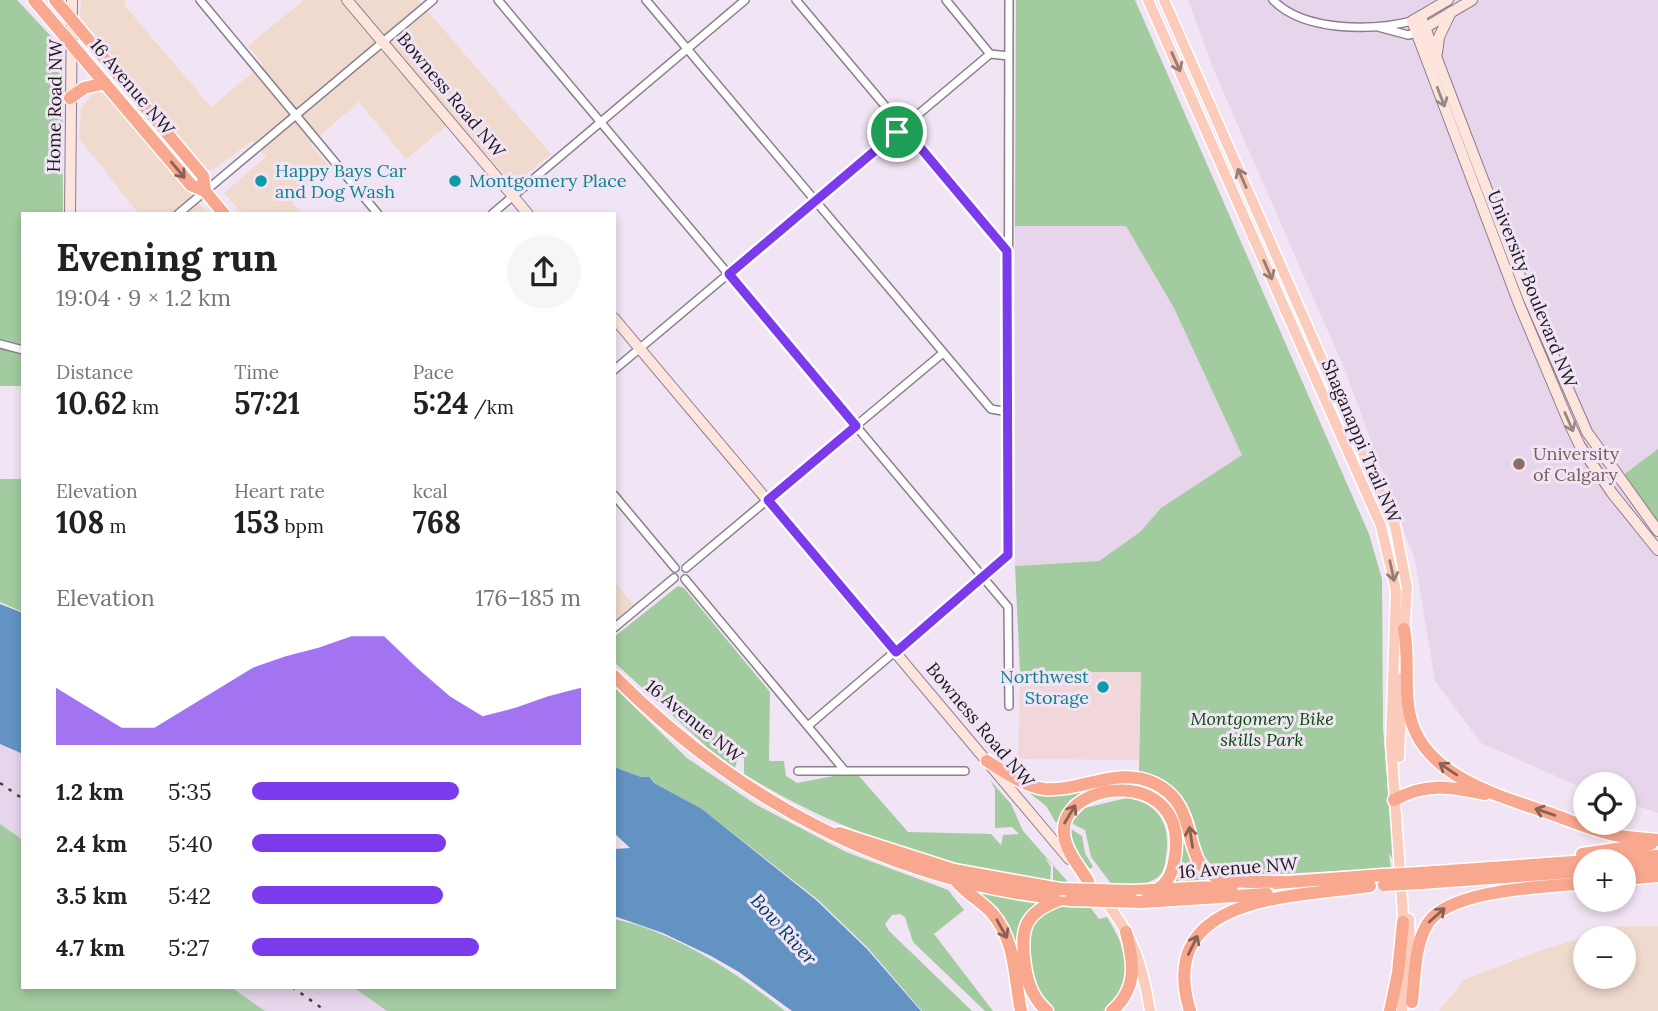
<!DOCTYPE html>
<meta charset="utf-8">
<style>
:root{--surface:#fff;--page:#f6f6f6;--text:#222;--muted:#767676;--accent:#7c3aed}
body{margin:0;font-family:Lora,serif;background:var(--page);color:var(--text);height:100vh;display:flex;flex-direction:column;font-size:26px;white-space:nowrap}
*{box-sizing:border-box;margin:0}
p{font-size:23px;color:var(--muted)}
.icon{flex:none;width:38px;height:38px;fill:none;stroke:currentColor;stroke-width:2;stroke-linecap:round;stroke-linejoin:round}
.map{position:relative;flex:1;overflow:hidden}
.sheet{position:absolute;left:21px;top:212px;width:595px;height:777px;display:flex;flex-direction:column;background:var(--surface);border-radius:0px;box-shadow:0 4px 10px #0003}
.sheet>*{flex:none}
.fabs{position:absolute;left:1573px;top:772px;display:grid;gap:14px}
.fabs a{display:grid;place-items:center;width:63px;height:63px;border-radius:50%;background:var(--surface);box-shadow:0 4px 10px #0003;font-size:35px}
.pin{position:absolute;display:grid;place-items:center;width:60px;height:60px;color:#fff;margin:-30px;border:4px solid #fff;border-radius:50%;box-shadow:0 2px 7px #0007}
.round{display:grid;place-items:center;flex:none;width:74px;height:74px;border-radius:37px;background:var(--page)}
.overview{display:flex;align-items:center;justify-content:space-between;height:119px;padding:0 35px}
h1{font-size:38px;font-weight:700;line-height:52px}
.figures{display:grid;grid-template-columns:repeat(3,1fr);gap:10px;height:119px;padding:7px 35px}
.figures div{display:grid;align-content:center}
.figures b{font-size:30px;font-weight:700}
.figures small{font-size:19px;font-weight:400}
.figures p{font-size:19px}
.chart{height:196px;padding:14px 35px}
.chart p{display:flex;justify-content:space-between}
.chart svg{width:100%;height:126px;margin-top:7px;fill:var(--accent);opacity:.7}
ul{padding:0 35px;list-style:none;font-size:23px}
li{display:grid;grid-template-columns:112px 84px 1fr;align-items:center;height:52px}
li i{height:18px;border-radius:9px;background:var(--accent)}
.map>svg:first-child{display:block}
</style>
<div class="map">
<svg width="1658" height="1011" viewBox="0 0 1658 1011">
<rect width="100%" height="100%" fill="#f1e4f4"/>
<path fill="#f0dacd" fill-rule="evenodd" d="M81 0H125V6L211 107 263 64 248 46 304 0H418L551 154 513 185 455 119 406 159 359 102 310 144 330 167 290 199 301 213H242L224 193 266 157 253 140 213 170 207 169 80 18Z
M95 91 104 94 207 213H138L79 138 81 108Z
M614 581 634 605 614 620Z
M1620 926H1658V1011H1439L1464 980 1539 951ZM1624 938V976H1586V938Z"/>
<path fill="#f2d7da" d="M1020 672H1141L1139 760 1018 759Z"/>
<path fill="#e7d5ec" d="M1188 0H1658V813L1624 802V784H1586L1585 789 1481 743 1435 681 1415 560 1344 368 1215 73Z
M1015 226H1126L1174 308 1243 455 1161 508 1140 532 1099 561 1015 566Z
M0 744 23 754V840L0 824Z
M231 987H353L387 1011H265Z"/>
<path fill="#a2cb9f" d="M0 0H17L62 48 63 213 23 214V386H0Z
M1016 0H1135L1369 534 1382 579 1383 728 1393 849V859L1389 854 1391 868 1240 876C1192 875 1205 841 1190 811 1179 789 1162 779 1139 773L1141 672H1020L1015 566 1099 561 1140 532 1161 508 1242 455 1174 308 1126 226H1015Z
M1658 449V525L1622 476Z
M0 479H23V612L0 602Z
M678 586 684 588 770 692 769 761H784L786 776 797 783 834 776H859L908 832 991 834 1001 845 1003 835 1019 834 1012 827 995 828V789L990 780 1011 804 1023 831 1068 882H1053V865L1045 858 1051 867 1050 882C940 865 839 833 744 774V758L738 757 735 768 708 748 614 662V637Z
M614 687 687 758 755 804 846 852 948 890 964 910 934 934 993 1011H985L913 942 905 917 900 914 892 915 885 924 889 931 972 1011H922L868 948 817 899 702 809 654 783 651 777H641L614 767Z
M1099 787 1070 800 1056 823 1047 807 1026 790Z
M1127 798C1160 803 1171 826 1166 856 1165 865 1164 874 1155 879 1142 887 1127 885 1112 885L1091 857 1085 830 1071 823 1085 808Z
M0 824 23 840V987H231L265 1011H0Z
M1071 829 1082 836 1085 853 1093 867 1090 869 1072 847Z
M1183 831 1191 860 1209 881 1175 884 1180 868Z
M979 893 1038 903C1017 922 1017 938 1019 964Z
M1064 906 1090 907 1099 919 1107 917C1123 943 1133 967 1118 996 1115 1002 1110 1009 1103 1011 1097 1011 1088 1011 1082 1011 1074 1011 1062 1011 1055 1011 1032 1003 1026 960 1027 939 1029 921 1047 908 1064 906Z
M614 919C673 931 739 974 785 1011H387L353 987H614Z"/>
<path fill="#6393c3" d="M0 604 23 613V754L0 744Z
M614 767 641 777H650L654 783 702 809 816 900 867 949 921 1011H792L739 972 711 956 663 933 614 916V849L630 848 614 833Z"/>
<g fill="none" stroke-linecap="round" stroke-linejoin="round">
<g stroke="#8a7e8d" stroke-width="10">
<path id="street" d="M200 0 378 214
M498 0 1008 607 1009 706
M646 0 991 409 1008 412
M796 0 1007 251
M946 0 990 54 1009 56
M1273 0C1304 32 1372 31 1412 21
M1378 27 1408 35 1417 33
M178 214 433 0
M492 214 745 0
M0 344 23 350
M614 370 990 54
M614 495 675 568
M686 568 943 353
M685 579 845 771
M614 628 674 578
M809 725 1008 555 1009 0
M798 771H965"/>
</g>
<g stroke="#8a7e8d" stroke-width="12">
<path id="secondary" d="M347 0 528 214
M1448 0 1412 21 1519 304 1570 425 1580 446 1612 493 1658 550
M1421 17 1528 297 1587 432 1658 531
M1423 29 1472 0
M1437 53 1439 37 1451 12
M70 214 72 0
M614 318 1069 859"/>
</g>
<g stroke="#fff" stroke-width="13">
<path id="primary" d="M1148 0 1381 526 1396 591 1391 744 1404 929
M1164 0 1395 526 1407 588 1404 634
M1399 757 1402 678
M1101 896C1133 934 1142 963 1150 1011
M1409 919 1411 966
M1402 1011 1405 959"/>
</g>
<g stroke="#fff" stroke-width="15">
<path id="highway" d="M34 0 191 185 205 191
M55 0 203 176 205 191 224 214
M70 98 84 88 105 83
M1404 629C1410 659 1403 691 1411 720 1427 777 1499 796 1549 813 1569 820 1589 829 1610 834 1625 838 1642 838 1658 840
M614 676C739 802 892 883 1070 900
M987 761C1005 772 1024 786 1044 789 1081 792 1118 766 1154 783 1204 806 1177 865 1220 878 1239 884 1263 881 1283 882
M1394 800C1426 782 1450 787 1485 794
M839 833 954 870 1060 889
M1582 854 1651 844
M1624 868 1658 866
M1420 873 1658 856
M1624 879 1658 876
M956 881C967 894 981 901 992 913 1016 941 1014 977 1021 1011
M1088 881C1079 866 1065 850 1064 833 1060 779 1189 766 1175 856 1173 871 1169 884 1154 891
M1275 883 1383 875
M1421 883 1586 871
M1132 891 1232 886
M1142 902 1267 894
M1412 1002C1415 977 1414 945 1428 923 1451 889 1546 887 1586 883
M1047 1011C1033 998 1028 985 1025 966 1020 931 1023 913 1059 900
M1112 1011C1138 988 1134 963 1126 932
M1190 1011C1154 894 1295 897 1370 886
M1390 1011 1398 973 1403 922"/>
</g>
<use href="#street" stroke="#fff" stroke-width="7"/>
<use href="#secondary" stroke="#fde5dd" stroke-width="10"/>
<use href="#primary" stroke="#fbcbbb" stroke-width="10"/>
<use href="#highway" stroke="#f8a88e" stroke-width="12"/>
<path stroke="#433e46" stroke-width="2.5" stroke-dasharray="3.5 7" stroke-linecap="butt" d="M0 783 23 799
M292 987 326 1011"/>
<g stroke="#fff" stroke-width="15" stroke-linecap="butt">
<path id="highway-bridge" d="M1383 875 1420 873
M1384 885 1421 883
M1060 889 1132 891
M1070 900 1142 902"/>
</g>
<use href="#highway-bridge" stroke="#f8a88e" stroke-width="12"/>
</g>
<defs><path id="oneway-shaft" d="M-6 0H5M1.5-3L5.5 0L1.5 3" fill="none" stroke-width="1.6" stroke-linecap="round" stroke-linejoin="round" transform="scale(1.75)"/></defs>
<g stroke="#977b75">
<use href="#oneway-shaft" transform="translate(1176 62) rotate(66)"/>
<use href="#oneway-shaft" transform="translate(1242 178) rotate(-114)"/>
<use href="#oneway-shaft" transform="translate(1268 270) rotate(66)"/>
<use href="#oneway-shaft" transform="translate(1392 571) rotate(78)"/>
</g>
<g stroke="#988988">
<use href="#oneway-shaft" transform="translate(1441 97) rotate(69)"/>
<use href="#oneway-shaft" transform="translate(1569 422) rotate(66)"/>
</g>
<g stroke="#8a6056">
<use href="#oneway-shaft" transform="translate(178 170) rotate(50)"/>
<use href="#oneway-shaft" transform="translate(1448 769) rotate(-146)"/>
<use href="#oneway-shaft" transform="translate(1545 812) rotate(-161)"/>
<use href="#oneway-shaft" transform="translate(1070 814) rotate(-59)"/>
<use href="#oneway-shaft" transform="translate(1191 837) rotate(-99)"/>
<use href="#oneway-shaft" transform="translate(1437 915) rotate(-42)"/>
<use href="#oneway-shaft" transform="translate(1002 929) rotate(61)"/>
<use href="#oneway-shaft" transform="translate(1193 945) rotate(-64)"/>
</g>
<g fill="none" stroke-linecap="round" stroke-linejoin="round">
<g stroke="#fff" stroke-width="14">
<path id="route" d="M903 127 1007 251 1008 555 896 652 768 500 856 426 729 274Z"/>
</g>
<use href="#route" stroke="#7c3aed" stroke-width="9"/>
</g>
<g fill="#0f9aa8" stroke="#f1e4f4" stroke-width="2.5">
<circle cx="261" cy="181" r="7"/>
<circle cx="455" cy="181" r="7"/>
<circle cx="1103" cy="687" r="7"/>
</g>
<circle fill="#8d6e63" stroke="#f1e4f4" stroke-width="2.5" cx="1519" cy="464" r="7"/>
<g text-anchor="middle" stroke-width="6" stroke-linejoin="round" paint-order="stroke">
<g font-size="18" fill="#1d191f" stroke="#f1e4f4">
<text transform="translate(132 87) rotate(50)" y="6">16 Avenue NW</text>
<text transform="translate(451 95) rotate(50)" y="6">Bowness Road NW</text>
<text transform="translate(55 106) rotate(-89)" y="6">Home Road NW</text>
<text transform="translate(1532 289) rotate(68)" y="6">University Boulevard NW</text>
<text transform="translate(1361 441) rotate(67)" y="6">Shaganappi Trail NW</text>
<text transform="translate(694 721) rotate(39)" y="6">16 Avenue NW</text>
<text transform="translate(980 725) rotate(50)" y="6">Bowness Road NW</text>
<text transform="translate(1238 868) rotate(-4)" y="6">16 Avenue NW</text>
</g>
<g font-size="18" fill="#0d838f" stroke="#f1e4f4" text-anchor="start">
<text x="275" y="177">Happy Bays Car<tspan x="275" dy="21">and Dog Wash</tspan></text>
<text x="469" y="187">Montgomery Place</text>
<text x="1089" y="683" text-anchor="end">Northwest<tspan x="1089" dy="21">Storage</tspan></text>
</g>
<g font-size="18" fill="#785e54" stroke="#f1e4f4" text-anchor="start">
<text x="1533" y="460">University<tspan x="1533" dy="21">of Calgary</tspan></text>
</g>
<g font-size="18" font-style="italic" fill="#044e09" stroke="#f1e4f4">
<text x="1262" y="725">Montgomery Bike<tspan x="1262" dy="21">skills Park</tspan></text>
</g>
<g font-size="19" font-style="italic" fill="#033c69" stroke="#f1e4f4">
<text transform="translate(784 929) rotate(48)" y="7">Bow River</text>
</g>
</g>
</svg>
<div class="fabs">
<a><svg class="icon" aria-label="locate" viewBox="0 0 24 24"><circle cx="12" cy="12" r="6"/><path d="M12 2v4M12 18v4M2 12h4M18 12h4"/></svg></a>
<a>+</a>
<a>−</a>
</div>
<div class="pin" style="left:897px;top:132px;background:#1e9e55"><svg class="icon" aria-label="arrive" viewBox="0 0 24 24"><path d="M6 21V4h12l-3 4 3 4H6"/></svg></div>
<section class="sheet">
<div class="overview"><div><h1>Evening run</h1><p>19:04 · 9 × 1.2 km</p></div><a class="round"><svg class="icon" aria-label="share" viewBox="0 0 24 24"><path d="M12 15V3M7 8l5-5 5 5M5 13v7h14v-7"/></svg></a></div>
<div class="figures">
<div><p>Distance</p><b>10.62<small> km</small></b></div>
<div><p>Time</p><b>57:21</b></div>
<div><p>Pace</p><b>5:24<small> /km</small></b></div>
</div>
<div class="figures">
<div><p>Elevation</p><b>108<small> m</small></b></div>
<div><p>Heart rate</p><b>153<small> bpm</small></b></div>
<div><p>kcal</p><b>768</b></div>
</div>
<div class="chart"><p><span>Elevation</span>176–185 m</p>
<svg viewBox="0 0 160 44" preserveAspectRatio="none"><path d="M0 44V24L10 31L20 38L30 38L40 31L50 24L60 17L70 13L80 10L90 6L100 6L110 17L120 27L130 34L140 31L150 27L160 24V44z"/></svg>
</div>
<ul>
<li><b>1.2 km</b>5:35<i style="width:63%"></i></li>
<li><b>2.4 km</b>5:40<i style="width:59%"></i></li>
<li><b>3.5 km</b>5:42<i style="width:58%"></i></li>
<li><b>4.7 km</b>5:27<i style="width:69%"></i></li>
</ul>
</section>
</div>
